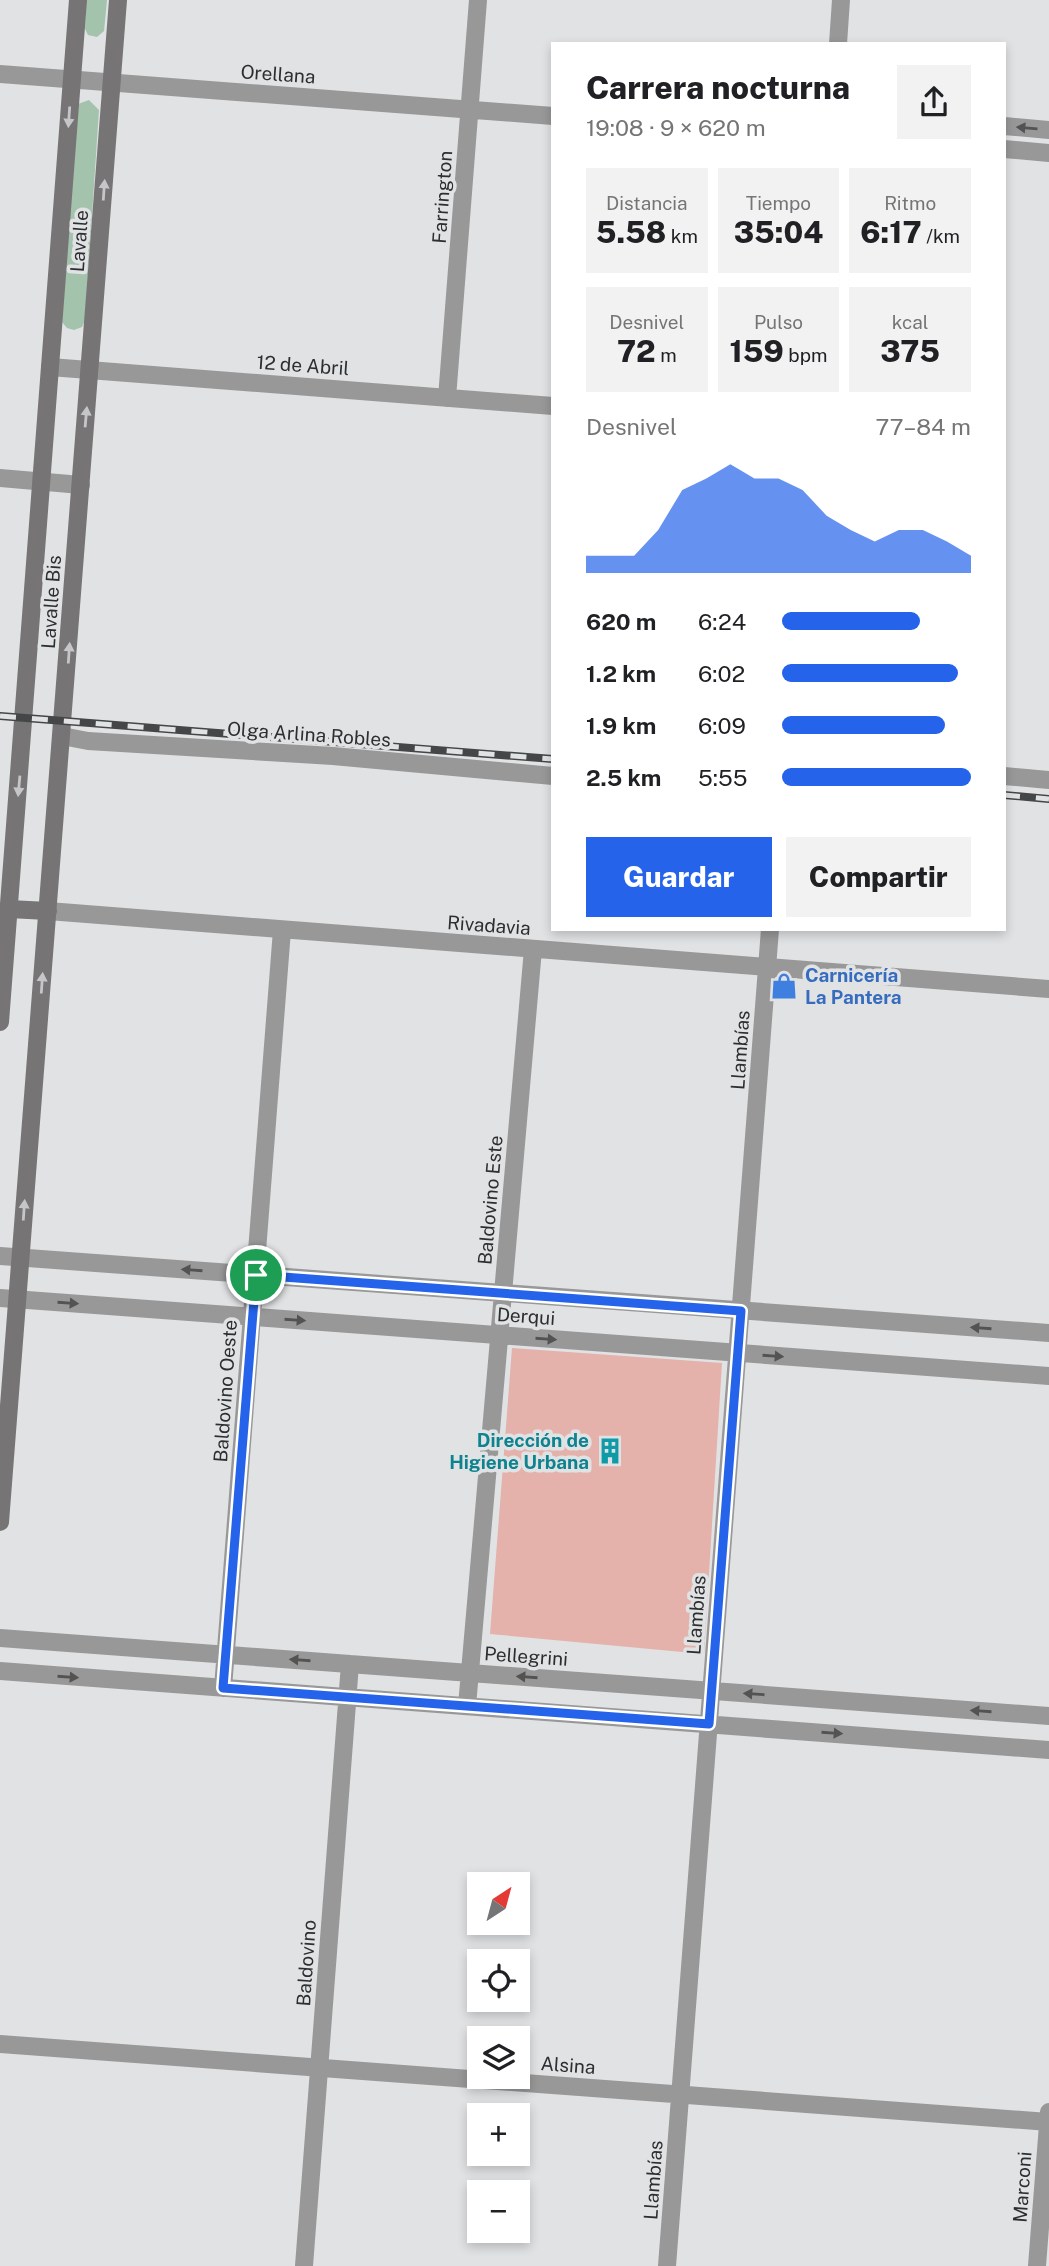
<!DOCTYPE html>
<html lang="es">
<meta charset="utf-8">
<style>
:root{--surface:#fff;--page:#f2f2f2;--text:#202124;--muted:#757577;--accent:#2563eb}
body{margin:0;font-family:"Public Sans",sans-serif;background:var(--page);color:var(--text);height:100vh;display:flex;flex-direction:column;font-size:26px;white-space:nowrap}
*{box-sizing:border-box;margin:0}
p{font-size:23px;color:var(--muted)}
.icon{flex:none;width:38px;height:38px;fill:none;stroke:currentColor;stroke-width:2;stroke-linecap:round;stroke-linejoin:round}
.map{position:relative;flex:1;overflow:hidden}
.details{position:absolute;left:551px;top:42px;width:455px;height:889px;display:flex;flex-direction:column;background:var(--surface);border-radius:0px;box-shadow:0 4px 10px #0003}
.details>*{flex:none}
.needle{width:46px;rotate:36deg}
.fabs{position:absolute;left:467px;top:1872px;display:grid;gap:14px}
.fabs a{display:grid;place-items:center;width:63px;height:63px;border-radius:0px;background:var(--surface);box-shadow:0 4px 10px #0003;font-size:35px}
.pin{position:absolute;display:grid;place-items:center;width:60px;height:60px;color:#fff;margin:-30px;border:4px solid #fff;border-radius:50%;box-shadow:0 2px 7px #0007}
.round{display:grid;place-items:center;flex:none;width:74px;height:74px;border-radius:0px;background:var(--page)}
.summary{display:flex;align-items:center;justify-content:space-between;height:119px;padding:0 35px}
h1{font-size:32px;font-weight:800;line-height:52px}
.figures{display:grid;grid-template-columns:repeat(3,1fr);gap:10px;height:119px;padding:7px 35px}
.figures div{display:grid;align-content:center;border-radius:0px;background:var(--page);text-align:center}
.figures b{font-size:30px;font-weight:800}
.figures small{font-size:19px;font-weight:400}
.figures p{font-size:19px}
.chart{height:196px;padding:14px 35px}
.chart p{display:flex;justify-content:space-between}
.chart svg{width:100%;height:126px;margin-top:7px;fill:var(--accent);opacity:.7}
.cta{display:flex;gap:14px;margin-top:auto;padding:14px 35px}
.cta a{flex:1;height:80px;border-radius:0px;background:var(--accent);color:#fff;font-size:28px;font-weight:800;line-height:80px;text-align:center}
.cta a+a{background:var(--page);color:var(--text)}
ul{padding:0 35px;list-style:none;font-size:23px}
li{display:grid;grid-template-columns:112px 84px 1fr;align-items:center;height:52px}
li i{height:18px;border-radius:9px;background:var(--accent)}
.map>svg:first-child{display:block}
</style>
<div class="map">
<svg width="1049" height="2266" viewBox="0 0 1049 2266">
<rect width="100%" height="100%" fill="#e0e2e4"/>
<path fill="#a4c3ad" d="M86 0H107L104 31 97 37 88 35 85 29Z
M89 100 99 110 85 320 82 327 74 330 67 328 62 322 78 104Z"/>
<path fill="#e4b1ab" d="M512 1348 722 1363 704 1654 490 1634Z"/>
<g fill="none" stroke-linecap="round" stroke-linejoin="round">
<path stroke="#999898" stroke-width="18" d="M838 44 841 0
M0 74 553 116
M1004 126 1049 130
M1004 149 1049 153
M50 367 553 406
M447 398 478 0
M0 478 81 485
M62 736 88 741 333 756 553 776
M1004 776 1049 780
M48 911 1049 989
M0 1256 1049 1333
M0 1298 1049 1376
M0 1638 1049 1716
M0 1671 1049 1750
M223 1688 282 930
M467 1706 533 949
M0 2044 1049 2122
M304 2266 350 1664
M667 2266 770 929
M1037 2266 1049 2112"/>
<path stroke="#767475" stroke-width="18" d="M0 912 9 909 48 911
M0 1022 78 0
M0 1522 118 0"/>
<g stroke="#454647" stroke-width="8">
<path id="rail" d="M0 716 553 759
M1004 795 1049 799"/>
</g>
<use href="#rail" stroke="#e0e2e4" stroke-width="5" stroke-dasharray="16" stroke-linecap="butt"/>
</g>
<defs><path id="oneway-solid" d="M-6-.8H1V-3.2L6.5 0L1 3.2V.8H-6Z" transform="scale(1.75)"/></defs>
<g fill="#c6c6c8">
<use href="#oneway-solid" transform="translate(69 117) rotate(94)"/>
<use href="#oneway-solid" transform="translate(104 190) rotate(-86)"/>
<use href="#oneway-solid" transform="translate(86 417) rotate(-85)"/>
<use href="#oneway-solid" transform="translate(69 653) rotate(-86)"/>
<use href="#oneway-solid" transform="translate(19 786) rotate(95)"/>
<use href="#oneway-solid" transform="translate(42 983) rotate(-86)"/>
<use href="#oneway-solid" transform="translate(24 1210) rotate(-86)"/>
</g>
<g fill="#535354">
<use href="#oneway-solid" transform="translate(1027 128) rotate(-175)"/>
<use href="#oneway-solid" transform="translate(192 1270) rotate(-176)"/>
<use href="#oneway-solid" transform="translate(68 1303) rotate(4)"/>
<use href="#oneway-solid" transform="translate(295 1320) rotate(4)"/>
<use href="#oneway-solid" transform="translate(981 1328) rotate(-176)"/>
<use href="#oneway-solid" transform="translate(546 1339) rotate(4)"/>
<use href="#oneway-solid" transform="translate(773 1356) rotate(4)"/>
<use href="#oneway-solid" transform="translate(300 1660) rotate(-176)"/>
<use href="#oneway-solid" transform="translate(68 1677) rotate(4)"/>
<use href="#oneway-solid" transform="translate(527 1677) rotate(-176)"/>
<use href="#oneway-solid" transform="translate(754 1694) rotate(-176)"/>
<use href="#oneway-solid" transform="translate(981 1711) rotate(-176)"/>
<use href="#oneway-solid" transform="translate(832 1733) rotate(4)"/>
</g>
<g fill="none" stroke-linecap="round" stroke-linejoin="round">
<g stroke="#fff" stroke-width="14">
<path id="route" d="M256 1275 741 1311 709 1724 223 1688Z"/>
</g>
<use href="#route" stroke="#2563eb" stroke-width="9"/>
</g>
<defs>
<g id="shop-bare" transform="scale(2.1)"><path d="M-5-2.5h2.3a2.7 3.5 0 0 1 5.4 0H5L5.5 6h-11ZM-1.5-2.5h3a1.5 2.3 0 0 0-3 0Z" fill="#3f7fe0" stroke="#e0e2e4" stroke-width="2.5" paint-order="stroke"/></g>
<g id="building-bare" transform="scale(2.1)"><path d="M-4-6H4V6H1V3H-1V6H-4ZM-2.5-4.3h1.7v1.8h-1.7ZM.8-4.3h1.7v1.8H.8ZM-2.5-1h1.7V.8h-1.7ZM.8-1h1.7V.8H.8Z" fill="#0f9aa8" stroke="#e0e2e4" stroke-width="2.5" paint-order="stroke"/></g>
</defs>
<g fill-rule="evenodd">
<use href="#shop-bare" x="784" y="986"/>
<use href="#building-bare" x="610" y="1451"/>
</g>
<g text-anchor="middle" stroke-width="7" stroke-linejoin="round" paint-order="stroke">
<g font-size="19" fill="#2d2e2f" stroke="#e0e2e4">
<text transform="translate(278 74) rotate(4)" y="7">Orellana</text>
<text transform="translate(442 197) rotate(-86)" y="7">Farrington</text>
<text transform="translate(79 241) rotate(-86)" y="7">Lavalle</text>
<text transform="translate(303 365) rotate(4)" y="7">12 de Abril</text>
<text transform="translate(51 602) rotate(-86)" y="7">Lavalle Bis</text>
<text transform="translate(309 734) rotate(4)" y="7">Olga Arlina Robles</text>
<text transform="translate(489 925) rotate(4)" y="7">Rivadavia</text>
<text transform="translate(740 1050) rotate(-86)" y="7">Llambías</text>
<text transform="translate(490 1200) rotate(-85)" y="7">Baldovino Este</text>
<text transform="translate(526 1316) rotate(4)" y="7">Derqui</text>
<text transform="translate(225 1391) rotate(-86)" y="7">Baldovino Oeste</text>
<text transform="translate(696 1615) rotate(-86)" y="7">Llambías</text>
<text transform="translate(526 1656) rotate(4)" y="7">Pellegrini</text>
<text transform="translate(306 1963) rotate(-86)" y="7">Baldovino</text>
<text transform="translate(568 2065) rotate(4)" y="7">Alsina</text>
<text transform="translate(653 2180) rotate(-86)" y="7">Llambías</text>
<text transform="translate(1022 2187) rotate(-86)" y="7">Marconi</text>
</g>
<g font-size="19" font-weight="bold" fill="#366cbe" stroke="#e0e2e4" text-anchor="start">
<text x="805" y="982">Carnicería<tspan x="805" dy="22">La Pantera</tspan></text>
</g>
<g font-size="19" font-weight="bold" fill="#0d838f" stroke="#e0e2e4" text-anchor="end">
<text x="589" y="1447">Dirección de<tspan x="589" dy="22">Higiene Urbana</tspan></text>
</g>
</g>
</svg>
<div class="fabs">
<a><svg class="needle" viewBox="-14 -14 28 28"><path d="M0-13l5 13h-10z" fill="#e53935"/><path d="M0 13l5-13h-10z" fill="#757577"/></svg></a>
<a><svg class="icon" aria-label="locate" viewBox="0 0 24 24"><circle cx="12" cy="12" r="6"/><path d="M12 2v4M12 18v4M2 12h4M18 12h4"/></svg></a>
<a><svg class="icon" aria-label="layers" viewBox="0 0 24 24"><path d="M12 4l9 5-9 5-9-5zM3 14l9 5 9-5"/></svg></a>
<a>+</a>
<a>−</a>
</div>
<div class="pin" style="left:256px;top:1275px;background:#1e9e55"><svg class="icon" aria-label="arrive" viewBox="0 0 24 24"><path d="M6 21V4h12l-3 4 3 4H6"/></svg></div>
<section class="details">
<div class="summary"><div><h1>Carrera nocturna</h1><p>19:08 · 9 × 620 m</p></div><a class="round"><svg class="icon" aria-label="share" viewBox="0 0 24 24"><path d="M12 15V3M7 8l5-5 5 5M5 13v7h14v-7"/></svg></a></div>
<div class="figures">
<div><p>Distancia</p><b>5.58<small> km</small></b></div>
<div><p>Tiempo</p><b>35:04</b></div>
<div><p>Ritmo</p><b>6:17<small> /km</small></b></div>
</div>
<div class="figures">
<div><p>Desnivel</p><b>72<small> m</small></b></div>
<div><p>Pulso</p><b>159<small> bpm</small></b></div>
<div><p>kcal</p><b>375</b></div>
</div>
<div class="chart"><p><span>Desnivel</span>77–84 m</p>
<svg viewBox="0 0 160 44" preserveAspectRatio="none"><path d="M0 44V38L10 38L20 38L30 29L40 15L50 11L60 6L70 11L80 11L90 15L100 24L110 29L120 33L130 29L140 29L150 33L160 38V44z"/></svg>
</div>
<ul>
<li><b>620 m</b>6:24<i style="width:73%"></i></li>
<li><b>1.2 km</b>6:02<i style="width:93%"></i></li>
<li><b>1.9 km</b>6:09<i style="width:86%"></i></li>
<li><b>2.5 km</b>5:55<i style="width:100%"></i></li>
</ul>
<div class="cta"><a>Guardar</a><a>Compartir</a></div>
</section>
</div>
